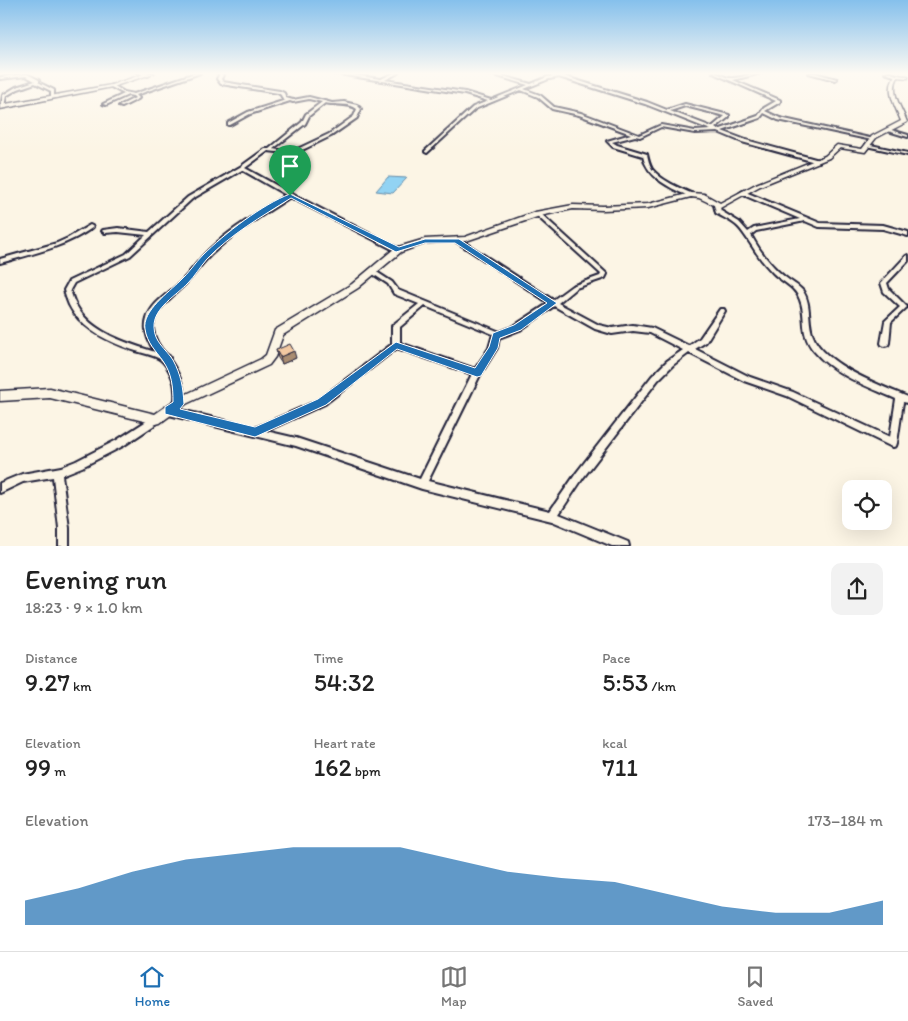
<!DOCTYPE html>
<meta charset="utf-8">
<style>
:root{--surface:#fff;--page:#f2f2f2;--text:#222;--muted:#767676;--line:#e0e0e0;--accent:#1f6fb2}
body{margin:0;font-family:Itim,sans-serif;background:var(--page);color:var(--text);height:100vh;display:flex;flex-direction:column;font-size:19px;white-space:nowrap}
*{box-sizing:border-box;margin:0}
p{font-size:16px;color:var(--muted)}
.icon{flex:none;width:28px;height:28px;fill:none;stroke:currentColor;stroke-width:2;stroke-linecap:round;stroke-linejoin:round}
.map{position:relative;height:546px;overflow:hidden}
.panel{display:flex;flex-direction:column;background:var(--surface);flex:1}
.panel>*{flex:none}
.tools{position:absolute;left:842px;top:480px;display:grid;gap:10px}
.tools a{display:grid;place-items:center;width:50px;height:50px;border-radius:10px;background:var(--surface);box-shadow:0 5px 20px #0002;font-size:25px}
.pin{position:absolute;display:grid;place-items:center;width:42px;height:42px;color:#fff;margin:-51px -21px;border-radius:50% 50% 50% 0;rotate:-45deg;box-shadow:0 0 5px #0007}
.pin .icon{rotate:45deg}
.round{display:grid;place-items:center;flex:none;width:52px;height:52px;border-radius:10px;background:var(--page)}
.overview{display:flex;align-items:center;justify-content:space-between;height:85px;padding:0 25px}
h1{font-size:28px;font-weight:600;line-height:38px}
.stats{display:grid;grid-template-columns:repeat(3,1fr);gap:8px;height:85px;padding:5px 25px}
.stats div{display:grid;align-content:center}
.stats b{font-size:25px;font-weight:600}
.stats small{font-size:14px;font-weight:400}
.stats p{font-size:14px}
.chart{height:140px;padding:10px 25px}
.chart p{display:flex;justify-content:space-between}
.chart svg{width:100%;height:90px;margin-top:5px;fill:var(--accent);opacity:.7}
.tab-bar{display:flex;justify-content:space-around;align-items:center;height:70px;border-top:1px solid var(--line);background:var(--surface);font-size:14px;color:var(--muted)}
.tab-bar a{display:grid;justify-items:center;gap:2px}
.tab-bar .selected{color:var(--accent)}
.map>svg:first-child{display:block}
</style>
<div class="map">
<svg width="908" height="546" viewBox="0 0 908 546">
<rect width="100%" height="100%" fill="#fcf5e5"/>
<filter id="ink" filterUnits="userSpaceOnUse"><feTurbulence type="fractalNoise" baseFrequency=".02" numOctaves="2"/><feDisplacementMap in="SourceGraphic" scale="10" xChannelSelector="R" yChannelSelector="G"/><feConvolveMatrix kernelMatrix="1 2 1 2 8 2 1 2 1" color-interpolation-filters="sRGB"/></filter>
<g filter="url(#ink)">
<path fill="#92d3f3" stroke="#658ca9" d="M388 177 407 178 393 193 376 191Z"/>
<g fill="none" stroke-linecap="round" stroke-linejoin="round">
<g stroke="#22223b" stroke-width="4">
<path id="minor" d="M138 73H144L150 75 148 76Z
M195 73H200L136 95 139 98 138 99 122 107 119 106 135 98 133 96 128 95 106 105 103 104 124 94 111 87V85H113L124 92 134 94Z
M218 73H221L223 75 221 79 223 82 280 91 284 93 286 98 293 100 309 97 332 103 344 102 357 105 361 109 357 118 331 136 294 154 268 151 245 168 292 194 401 250 398 252 396 251 290 197C265 214 237 230 215 251 203 261 195 274 184 285 168 302 143 314 157 342 160 347 163 353 169 356L170 358 169 359C179 373 187 389 182 406L179 407 176 406C174 401 176 397 175 391 175 381 169 367 161 360 157 356 143 353 136 351 111 343 81 330 69 305 67 300 65 295 64 290L69 281 126 254 146 235 118 232 105 233 102 231 103 230 118 228 149 232 188 197 240 167 265 149H269L302 122 306 114 322 102 309 99 293 102 290 101 250 114 230 125H228V123L248 112 286 100H283L281 95 278 93 221 84 217 79 219 75ZM325 103C336 106 348 102 357 109L354 116 329 134 291 152 273 149 305 124 309 116ZM242 170 286 195C261 212 233 227 211 248 199 259 191 272 180 283 168 294 151 303 147 319 143 331 149 343 155 352 127 343 91 333 76 305 73 300 72 295 70 290L74 283 130 256 192 199Z
M332 73H340L381 79 394 73H398L385 80 465 92 491 100 528 85 487 73H492L531 84 547 77 555 76 549 73H554L559 75 573 73 563 76 647 102 667 110 685 104 729 115V117L715 128 718 130 758 116 764 108 776 101 713 73C720 73 726 79 732 78 742 78 751 73 761 73L733 80 780 100V102L765 111 780 118 874 139 872 140 778 120 764 113 760 118 722 131 746 140 819 160V162H815L742 142 718 132 695 133 661 127 640 137 635 136 612 142 617 145 647 154C648 159 649 164 652 169 662 181 679 188 693 194V196L691 197C672 189 647 178 643 156L613 147 607 141 631 134 579 115 552 109 538 97 521 90 475 109 427 153 425 152V151L473 107 488 101 465 94ZM559 77 645 104 711 130 695 131 661 125 639 135 581 113 554 107 540 95 524 89 549 79ZM685 106 725 116 712 127 670 111Z
M809 73H815L837 79 835 80Z
M885 73H891L900 76 898 77Z
M27 74 39 80V82H38L54 90V97L51 96V91L35 83 18 89 6 96 4 107 1 108 3 95 16 87 35 81 26 76 0 79V77Z
M888 129 908 135V137L888 131Z
M866 144 908 153V155L866 146Z
M743 191 820 223 883 225 908 232V236L883 229 819 227 805 221 756 231 751 235C759 250 771 266 785 277 791 282 798 285 803 291 812 305 807 321 813 336 823 364 881 386 908 397V403L903 402 897 443 896 446 893 447 890 446 787 396 744 381 689 353 673 365 658 380 583 478 559 514 628 542 629 546H612L552 521 422 489 296 446 169 415 166 413 165 411 166 409 169 407 255 428 319 400 392 344V326L394 324 419 304 394 294 388 284 370 272 369 271 372 269 392 282 398 290 500 332 514 326 549 303 454 240 455 239H459L553 300 572 286 600 276 601 274 536 215 535 214 536 213H540L607 274 605 278 576 288 558 303 599 325 612 328 633 325 652 328 689 346 700 338 720 309H724L725 311 706 342 695 349 750 377 793 392 890 437 896 399C867 386 834 375 814 351 799 333 807 318 800 300 796 287 782 282 773 273 765 265 758 256 752 246 747 239 743 231 736 225 730 220 722 217 716 213L714 205 715 204H719L721 211 739 222 748 232 754 228 800 219 741 194 740 193ZM425 306 493 334 489 348 475 369 400 343V327ZM554 306 595 329 612 334 633 331 650 333 683 350 667 361 652 376 577 472 550 511 428 481 480 375 497 348 499 338 520 330ZM397 348 472 374 420 479 296 438 266 431 325 404Z
M90 225 92 226 93 227 92 228C65 247 32 254 0 263V259L57 243 68 238Z
M908 255V261L887 283 889 289 907 307 891 322 889 343 888 345 885 346 882 345 881 343 885 321 900 307 884 292 881 283 906 256Z
M156 415 159 416 160 419 159 422 123 446 82 467 62 475 69 528V546H59V528L53 477 23 482 0 493V483L22 474 61 467 76 461 117 440Z"/>
</g>
<g stroke="#22223b" stroke-width="3">
<path id="tertiary" d="M147 73H154L112 87 0 109V105L111 85Z"/>
</g>
<g stroke="#22223b" stroke-width="3">
<path id="secondary" d="M895 75 908 76V78L898 77C889 92 902 108 907 122L876 138 865 152 840 148 829 158 760 186 720 208 699 198 691 197 648 208 603 210 573 209 540 216 466 241 426 243 401 252 358 288 283 335 275 357 269 365 186 404 160 423 156 424 50 398 0 401V391L50 388 155 414 178 398 261 359 266 355 275 330 352 284 395 248 425 239 465 237 535 212 573 205 603 206 648 204 691 193 704 194 720 203 756 184 825 156 837 145 862 149 872 136 901 121C895 105 885 91 895 75Z"/>
</g>
<use href="#minor" fill="#fcf5e5" fill-rule="evenodd"/>
<use href="#tertiary" fill="#fcf5e5" fill-rule="evenodd"/>
<use href="#secondary" fill="#fcf5e5" fill-rule="evenodd"/>
</g>
<path fill="#d0ac8a" stroke="#22223b" d="M276 350 296 358 282 364 278 358Z"/>
<path fill="#a98c71" stroke="#22223b" d="M294 351 296 358 282 364 280 357Z"/>
<path fill="#f2c8a1" stroke="#22223b" d="M290 344 294 351 280 357 276 350Z"/>
</g>
<linearGradient id="sky" x2="0" y2="1"><stop stop-color="#85c0ec"/><stop offset="0.49" stop-color="#fefaf3"/><stop offset="1" stop-color="#fefaf3" stop-opacity="0"/></linearGradient>
<rect width="908" height="150" fill="url(#sky)"/>
<path fill="#1f6fb2" stroke="#fff" fill-rule="evenodd" d="M290 194 399 247 425 239H459L557 303 521 330 500 338 498 348 481 376 477 377 397 349 326 405 255 437 165 414V407L173 402C173 387 172 374 163 361 156 351 147 343 145 329 142 311 169 292 180 281 189 273 195 263 203 255 224 234 263 204 290 194ZM291 198 396 252 425 243H455L547 303 514 325 493 333 489 347 475 368 396 342 318 399 255 427 180 409 184 404C183 387 181 375 173 360 166 349 154 342 154 327 153 308 177 295 188 283 195 276 200 267 207 259 231 234 261 217 291 198Z"/>
</svg>
<div class="tools">
<a><svg class="icon" aria-label="locate" viewBox="0 0 24 24"><circle cx="12" cy="12" r="6"/><path d="M12 2v4M12 18v4M2 12h4M18 12h4"/></svg></a>
</div>
<div class="pin" style="left:290px;top:196px;background:#1e9e55"><svg class="icon" aria-label="arrive" viewBox="0 0 24 24"><path d="M6 21V4h12l-3 4 3 4H6"/></svg></div>
</div>
<section class="panel">
<div class="overview"><div><h1>Evening run</h1><p>18:23 · 9 × 1.0 km</p></div><a class="round"><svg class="icon" aria-label="share" viewBox="0 0 24 24"><path d="M12 15V3M7 8l5-5 5 5M5 13v7h14v-7"/></svg></a></div>
<div class="stats">
<div><p>Distance</p><b>9.27<small> km</small></b></div>
<div><p>Time</p><b>54:32</b></div>
<div><p>Pace</p><b>5:53<small> /km</small></b></div>
</div>
<div class="stats">
<div><p>Elevation</p><b>99<small> m</small></b></div>
<div><p>Heart rate</p><b>162<small> bpm</small></b></div>
<div><p>kcal</p><b>711</b></div>
</div>
<div class="chart"><p><span>Elevation</span>173–184 m</p>
<svg viewBox="0 0 160 44" preserveAspectRatio="none"><path d="M0 44V32L10 26L20 18L30 12L40 9L50 6L60 6L70 6L80 12L90 18L100 21L110 23L120 29L130 35L140 38L150 38L160 32V44z"/></svg>
</div>
</section>
<nav class="tab-bar">
<a class="selected"><svg class="icon" aria-label="home" viewBox="0 0 24 24"><path d="M3 11l9-7 9 7M6 9v11h12V9"/></svg>Home</a>
<a><svg class="icon" aria-label="map" viewBox="0 0 24 24"><path d="M3 6l6-2 6 2 6-2v14l-6 2-6-2-6 2zM9 4v14M15 6v14"/></svg>Map</a>
<a><svg class="icon" aria-label="saved" viewBox="0 0 24 24"><path d="M7 4h10v16l-5-4-5 4z"/></svg>Saved</a>
</nav>
